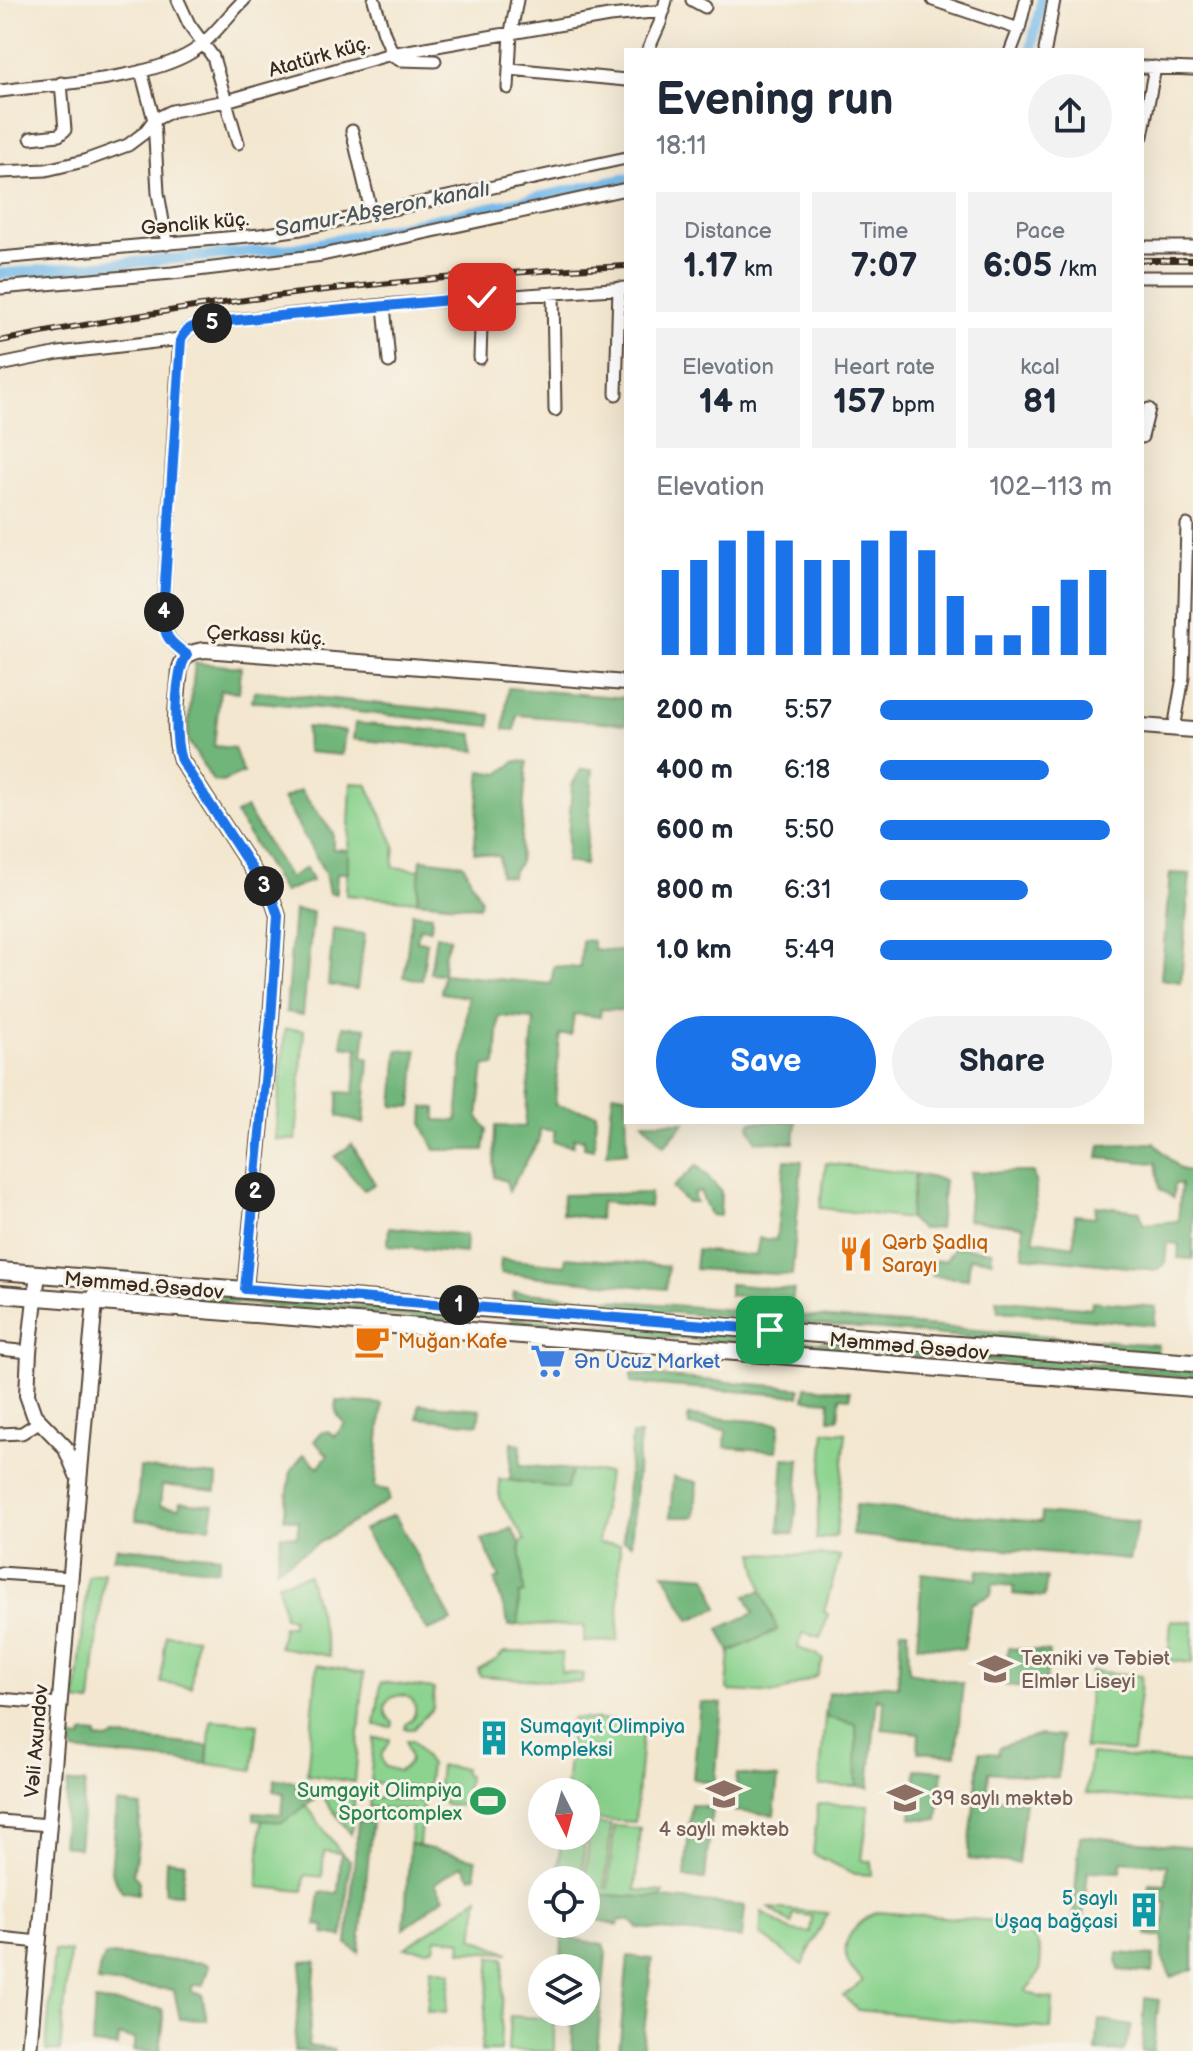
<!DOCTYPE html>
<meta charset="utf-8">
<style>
:root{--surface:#fff;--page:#f2f2f3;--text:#1f2937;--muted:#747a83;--accent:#1a73e8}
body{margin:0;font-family:"Balsamiq Sans",sans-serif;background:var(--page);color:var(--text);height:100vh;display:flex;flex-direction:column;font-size:30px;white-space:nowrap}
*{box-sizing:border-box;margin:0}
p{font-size:26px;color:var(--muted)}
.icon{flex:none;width:44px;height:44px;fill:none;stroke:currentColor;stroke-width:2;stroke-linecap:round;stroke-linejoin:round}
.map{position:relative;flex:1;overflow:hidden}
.side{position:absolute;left:624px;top:48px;width:520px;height:1076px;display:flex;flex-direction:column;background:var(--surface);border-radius:0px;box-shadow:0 8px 32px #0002}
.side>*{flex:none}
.needle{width:52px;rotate:174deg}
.buttons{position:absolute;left:528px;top:1778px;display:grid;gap:16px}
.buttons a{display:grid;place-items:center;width:72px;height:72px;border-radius:50%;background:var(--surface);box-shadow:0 8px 32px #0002;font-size:40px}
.pin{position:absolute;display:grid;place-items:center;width:68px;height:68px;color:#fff;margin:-34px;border-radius:16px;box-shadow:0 4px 12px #0006}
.km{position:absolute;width:40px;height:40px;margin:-20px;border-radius:50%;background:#222;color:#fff;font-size:22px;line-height:40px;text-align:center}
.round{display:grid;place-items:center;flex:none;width:84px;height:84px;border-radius:42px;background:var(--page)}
.head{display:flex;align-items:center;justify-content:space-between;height:136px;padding:0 32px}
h1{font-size:44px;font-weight:700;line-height:60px}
.figures{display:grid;grid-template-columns:repeat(3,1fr);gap:12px;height:136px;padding:8px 32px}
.figures div{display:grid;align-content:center;border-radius:0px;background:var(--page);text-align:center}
.figures b{font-size:34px;font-weight:700}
.figures small{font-size:22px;font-weight:400}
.figures p{font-size:22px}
.chart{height:224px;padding:16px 32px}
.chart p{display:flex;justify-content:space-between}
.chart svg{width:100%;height:144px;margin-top:8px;stroke:var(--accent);stroke-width:6}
.button{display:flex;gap:16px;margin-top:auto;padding:16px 32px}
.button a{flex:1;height:92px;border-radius:48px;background:var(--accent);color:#fff;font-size:32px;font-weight:700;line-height:92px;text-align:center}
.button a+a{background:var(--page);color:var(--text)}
ul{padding:0 32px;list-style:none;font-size:26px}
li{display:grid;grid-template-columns:128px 96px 1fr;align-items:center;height:60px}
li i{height:20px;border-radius:10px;background:var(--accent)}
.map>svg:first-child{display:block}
</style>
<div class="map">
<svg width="1193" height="2051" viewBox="0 0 1193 2051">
<rect width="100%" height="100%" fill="#f7f3e8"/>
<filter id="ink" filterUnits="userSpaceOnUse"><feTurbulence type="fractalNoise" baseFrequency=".0125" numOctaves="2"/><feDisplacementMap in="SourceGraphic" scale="16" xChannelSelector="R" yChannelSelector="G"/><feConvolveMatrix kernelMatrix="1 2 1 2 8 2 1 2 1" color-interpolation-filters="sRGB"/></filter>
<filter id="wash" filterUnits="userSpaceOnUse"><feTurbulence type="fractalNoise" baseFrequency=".006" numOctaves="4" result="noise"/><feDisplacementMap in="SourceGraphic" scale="32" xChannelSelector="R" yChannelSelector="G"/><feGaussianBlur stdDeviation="1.8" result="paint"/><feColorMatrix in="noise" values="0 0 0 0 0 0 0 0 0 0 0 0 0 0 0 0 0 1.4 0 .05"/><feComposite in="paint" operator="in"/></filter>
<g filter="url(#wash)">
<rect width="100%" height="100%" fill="#f3e7d0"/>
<path fill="#8bd38e" stroke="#637e56" stroke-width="2" d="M351 783 367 784 395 846 393 867 420 870 417 901 346 895Z
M285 1029 304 1030 296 1140 275 1139Z
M826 1163 915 1174 909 1219 820 1208Z
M825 1431 846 1433 836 1536 816 1540Z
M572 1470 608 1473 598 1543 620 1544 618 1641 584 1642V1626L518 1625 519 1593H524L520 1543 525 1540 499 1498 500 1479 566 1489Z
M754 1553 840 1556 824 1612 828 1614 821 1638 803 1633 798 1648 816 1654 823 1660 817 1676 777 1694 731 1691 727 1689 730 1652 777 1630 762 1591Z
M104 1572 91 1703 76 1701 88 1576Z
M308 1575 328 1649 330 1656 279 1647 283 1626H292V1618L284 1617 278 1583Z
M1171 1620 1193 1622V1663L1168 1660Z
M166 1635 196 1638 191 1687 161 1683Z
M504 1652 562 1653 561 1672 583 1674 582 1683 480 1676 478 1670 497 1659Z
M317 1665 364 1673 355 1782 307 1775Z
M1091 1671 1142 1676 1133 1752 1084 1748Z
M381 1682 434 1689 433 1708 413 1729H405L406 1724C412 1720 416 1716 415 1707 410 1683 368 1700 393 1723L392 1727 375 1725Z
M825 1717 856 1724 857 1786H819Z
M572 1718 643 1723 635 1822 586 1819V1792H566Z
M211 1720 258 1724 253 1770 207 1764Z
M374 1738 390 1739C389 1752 375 1749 385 1767L398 1771C417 1763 408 1756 406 1741H413L430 1765 427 1789 370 1783Z
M1091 1754 1193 1763V1805L1086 1793Z
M440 1766 464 1768V1774L468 1775 465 1806 446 1804 437 1796Z
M316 1788 355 1793 351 1834Z
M370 1797 423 1802 419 1845 410 1844 413 1810 369 1807Z
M818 1804 869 1805 862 1860 871 1862 872 1875 855 1874 813 1854Z
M306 1805 341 1853 324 1851 322 1877 305 1875 303 1891 258 1887 262 1820 283 1822Z
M590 1824 611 1825 605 1887H608L614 1826 640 1828 635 1890 663 1892 662 1898 588 1894 586 1900 585 1880Z
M561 1836H585L582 1877 558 1875Z
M479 1897 473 1938 509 1953 461 1951 462 1941 436 1938 434 1948 427 1950 405 1948Z
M769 1908 828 1913 802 1965 760 1934 762 1912 791 1931 810 1933 812 1916 793 1914 792 1924Z
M877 1912 1009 1922C1044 1934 1051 1965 1025 1991L1040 1997 1053 1999 1051 2029 858 2010 843 1996 863 1981C857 1975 849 1968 847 1959 840 1937 860 1921 877 1912Z
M54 1950 70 1952 60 2051H46Z
M491 1957 504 1958 500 2051H481Z
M431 1968 451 1972 446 2013 427 2011Z
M510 2016 554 2019V2051H508Z"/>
<path fill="#70b579" stroke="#56704c" stroke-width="2" d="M195 663 241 667 239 692 220 690 214 746 234 748 243 773 222 782 213 781 187 739Z
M508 688 626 698V724L517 715 515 730 504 729Z
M254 691 491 715 490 726 252 701Z
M355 723 473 734 477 751 353 739Z
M306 727 345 731 342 755 307 752Z
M516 761 527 762 519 864 513 870 512 877 500 875 499 856 474 852 481 771 499 774Z
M581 769H593L585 865 566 862 572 785Z
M300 790 333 833V849L348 850V873H337L336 894 329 893 325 873 283 799Z
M246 808 289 878 306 868 312 881 283 892 236 814Z
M421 859 463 864 481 900 479 907 417 901Z
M1170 873 1190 874 1181 982 1161 979Z
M294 910 313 912 303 1015 286 1012Z
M412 913 432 915 431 929 419 928 417 941 427 942 422 980 404 977Z
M333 929 365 934 357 989 328 985Z
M436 935 450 938 444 956 443 974 551 984 554 966 580 968 582 940 593 941V949L626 952V1011L601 1009 600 1017 574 1014 571 1035H560L555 1105 596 1113 594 1149 584 1147V1139L574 1138 573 1146 553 1142 555 1131 540 1129 539 1140 509 1191 506 1181 494 1177 495 1126 525 1127 534 1019 499 1016 496 1065 484 1066 478 1117 487 1129 484 1150H435L423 1125 424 1107 436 1108V1120L457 1121 468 997 441 993 443 974 430 973Z
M343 1026 366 1028 363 1056 369 1059 364 1124 338 1116V1092L354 1093 358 1048 342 1046Z
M398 1050H417L412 1107 393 1106Z
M613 1093 626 1095 627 1152 607 1154Z
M643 1122H685L664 1146Z
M751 1122H796L794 1143 756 1141 749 1126Z
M1154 1143 1180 1169 1193 1172V1259L1178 1258 1179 1244 1167 1243 1165 1264 1156 1270 1023 1256V1226L967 1220 971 1172H1033L1036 1187 1034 1240 1074 1246 1075 1215 1095 1217 1096 1206 1140 1211 1143 1224 1178 1221 1181 1184H1174L1173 1198 1160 1189 1156 1163 1098 1158 1100 1145Z
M352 1144 375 1184 364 1190 335 1157Z
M785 1160 802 1161 792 1275 695 1269 697 1250 756 1256 759 1238 776 1240Z
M697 1165 721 1191 720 1216 710 1215 700 1191 693 1194 696 1202H687L672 1188Z
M915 1174 944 1180 939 1228 921 1229 909 1219Z
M650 1193 649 1207 601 1202 599 1219 562 1214 563 1195Z
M389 1227 466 1235 465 1253 388 1246Z
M955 1247 992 1251V1260L970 1258 968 1279 932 1276 934 1261 946 1260Z
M566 1257 668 1266 666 1289 500 1273 501 1259 565 1265Z
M729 1284 794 1290 792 1301 729 1295Z
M111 1287 459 1314 458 1321 111 1293Z
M514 1292 1158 1345 1157 1353 513 1299Z
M996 1299 1091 1308 1092 1301 1156 1307 1154 1325 998 1311Z
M511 1318 1193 1371V1378L510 1325Z
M631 1374 800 1388 799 1396 631 1383Z
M806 1387 850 1391V1398L840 1397 838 1419H829L830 1401 804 1399Z
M336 1401 382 1404 375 1488 388 1490 389 1500 276 1569 281 1535 297 1536 299 1521 284 1518 291 1471 304 1454 318 1467 328 1455 314 1441 321 1433 328 1431 335 1436 345 1424C338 1416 334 1412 336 1401Z
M419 1404 480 1409 478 1424 418 1418Z
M688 1416 780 1423 777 1451 725 1447 726 1430 689 1426Z
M632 1435H640L631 1544 623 1540Z
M512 1442 521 1445 520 1465 572 1470 566 1489 510 1480Z
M784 1458 800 1459 794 1534 779 1531Z
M140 1468 217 1476 216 1491 162 1485 160 1506 179 1508 180 1502 214 1505 210 1527 136 1520Z
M673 1477 697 1482 695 1517H670Z
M856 1505 1041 1522 1042 1513 1138 1522 1129 1560 852 1535Z
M393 1515 397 1519 452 1621 428 1631 363 1530Z
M511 1528 520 1543 524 1593 519 1594 518 1625 509 1626 495 1580 500 1578 482 1540 498 1535Z
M117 1547 220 1556 218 1570 113 1558Z
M978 1570 1047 1578 1044 1597 1013 1594 1014 1586 993 1584 991 1595 971 1604 964 1649 917 1645 922 1573 977 1579Z
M664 1573 707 1576 718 1608 690 1620Z
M762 1591 777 1630 730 1652 719 1629 754 1613 746 1595Z
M901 1630H908L909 1672 963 1683 956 1755 918 1752 919 1733 882 1729 884 1701 877 1698 869 1788 857 1786 856 1724 825 1717 828 1693 884 1685 898 1686Z
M1008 1648 1049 1652 1045 1689 1005 1685Z
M700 1702 722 1704 715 1783 693 1779Z
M87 1733 97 1734V1739L108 1740 116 1737 208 1746 207 1764 73 1751 71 1738 82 1739 83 1734Z
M1040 1735 1062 1737 1058 1778 989 1772 987 1797 1025 1801 1018 1863 968 1859 980 1752 998 1754 999 1747Z
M916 1769 943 1771 938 1820 911 1818Z
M737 1774 778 1778 774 1815 734 1811Z
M275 1779 301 1782 314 1800 283 1822 254 1820V1812L282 1814 284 1793 273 1791Z
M68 1783H85L79 1848 62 1845Z
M117 1803 141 1806 137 1850 133 1874 139 1881 138 1894 122 1891 111 1872Z
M691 1804 712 1808 705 1879 685 1878Z
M358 1821 372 1822 359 1953 347 1944Z
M1080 1836 1193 1847V1969L1171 1977 1162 1957 1163 1937 1147 1935 1148 1924 1164 1925 1166 1903 1147 1901 1149 1884 1166 1885 1167 1865 1122 1861 1121 1872 1088 1871 1083 1917H1073Z
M410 1844 476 1859V1875L471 1877 462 1865 435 1884 444 1897 404 1929Z
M341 1853 350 1860 343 1937 324 1934 325 1926 316 1925 320 1892 338 1893Z
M166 1860 185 1862 181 1894 165 1893Z
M587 1894 662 1898 745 1906 742 1938 638 1928 631 1921 619 1920 618 1925 586 1917Z
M562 1936 603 1945 606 1954 597 2051H572L573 2027 559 2018V2012H586V1968H561Z
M1118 1953 1154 1956 1152 1973 1119 1970 1117 1962Z
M112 1955 204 1963 209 1966 203 1985H193L191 1992 202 1994 207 2020 180 2019 174 1990 97 1982 101 1964 104 1957Z
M628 1956 652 1959 642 2051H619Z
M316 1961 308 2046 334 2049 333 2051H294L302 1962Z
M1145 1998 1159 2000 1153 2051H1142Z
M95 2001 162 2009 164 2018 160 2051H133L135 2039 119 2036 117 2047 92 2045Z
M1099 2020 1132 2026 1124 2051H1096Z"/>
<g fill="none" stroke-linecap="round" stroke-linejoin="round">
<path stroke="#74baeb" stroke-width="11" d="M1031 50 1042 0
M0 274 298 248 626 179"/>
</g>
</g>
<g filter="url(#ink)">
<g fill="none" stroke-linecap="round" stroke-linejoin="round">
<g stroke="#574639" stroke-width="15">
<path id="minor" d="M178 0 189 24 213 57 238 143
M374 0 384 33 394 57 400 60 435 61
M692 0 705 7
M933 0 1019 29
M648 50 660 23 666 0
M1011 50 1019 29 1026 0
M1045 50 1054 0
M1142 67 1193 69
M510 69 626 80
M141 71 154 120 158 193 167 244
M508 88 511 32 517 0
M0 91C54 84 147 80 192 52 212 39 227 16 244 0
M352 131 372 215
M1142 136 1155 67
M31 138 59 135 65 130 61 83
M0 172 46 170 84 161 128 145 144 133 154 120 172 111 226 101 391 54 609 16 664 11
M1142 247H1193
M0 258 260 235 301 229 626 158
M1142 277H1193
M0 288 172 273 322 255 626 189
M553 293 555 410
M384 305 389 362
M480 358 482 297
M0 365 59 353 181 339
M616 394 619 288
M1142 437 1149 409
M187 655C169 641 165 638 163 614L179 350C181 331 189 327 206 323L384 305 626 288
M1174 729 1183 677 1187 525
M0 1349 29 1352
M0 1434 22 1433 39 1422
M0 1573 70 1578
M0 1699 59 1704
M0 1821 49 1825
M0 1938 39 1942"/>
</g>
<g stroke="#574639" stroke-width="18">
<path id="tertiary" d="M1142 726 1193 730
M38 1273 29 1352 27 1395 34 1415 65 1447 77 1475
M245 1289 271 1019 278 916 273 901 181 760C171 731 178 698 180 668 184 655 192 651 205 650L626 683
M29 2051 97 1278"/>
</g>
<g stroke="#574639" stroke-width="20">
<path id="primary" d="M0 1271 1193 1363
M0 1294 1193 1388"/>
</g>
<use href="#minor" stroke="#fff" stroke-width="11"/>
<use href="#tertiary" stroke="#fff" stroke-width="14"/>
<use href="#primary" stroke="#fff" stroke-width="16"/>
<g stroke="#3b2a1e" stroke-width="6">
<path id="rail" d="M1142 260H1193
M0 341C206 299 416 276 626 266"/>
</g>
<use href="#rail" stroke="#f7f3e8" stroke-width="3" stroke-dasharray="9" stroke-linecap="butt"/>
</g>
</g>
<g fill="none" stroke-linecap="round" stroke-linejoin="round" filter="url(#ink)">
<g stroke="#fff" stroke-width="16">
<path id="route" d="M482 297 206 323C194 326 187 327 181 339L163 614C164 638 169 641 187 655 174 672 174 739 181 760L273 901 278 916 271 1019 245 1289 770 1330"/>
</g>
<use href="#route" stroke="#1a73e8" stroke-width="10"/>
</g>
<defs>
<g id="restaurant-bare" transform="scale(2.76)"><path d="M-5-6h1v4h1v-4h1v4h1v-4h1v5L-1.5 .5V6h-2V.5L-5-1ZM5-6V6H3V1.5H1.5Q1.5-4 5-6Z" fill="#e8710a" stroke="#f7f3e8" stroke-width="2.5" paint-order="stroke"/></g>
<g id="cafe-bare" transform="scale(2.76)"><path d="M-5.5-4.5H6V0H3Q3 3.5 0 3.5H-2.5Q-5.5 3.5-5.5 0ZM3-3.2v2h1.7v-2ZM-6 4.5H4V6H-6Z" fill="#e8710a" stroke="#f7f3e8" stroke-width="2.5" paint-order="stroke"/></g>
<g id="supermarket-bare" transform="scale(2.76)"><path d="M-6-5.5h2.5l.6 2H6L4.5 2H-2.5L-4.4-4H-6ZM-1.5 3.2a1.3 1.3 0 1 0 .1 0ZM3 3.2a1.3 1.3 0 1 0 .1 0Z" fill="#3f7fe0" stroke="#f7f3e8" stroke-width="2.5" paint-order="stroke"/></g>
<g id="school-bare" transform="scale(2.76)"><path d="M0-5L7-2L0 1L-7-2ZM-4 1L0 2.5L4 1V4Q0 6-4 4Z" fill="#8d6e63" stroke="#f7f3e8" stroke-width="2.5" paint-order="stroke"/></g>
<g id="building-bare" transform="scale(2.76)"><path d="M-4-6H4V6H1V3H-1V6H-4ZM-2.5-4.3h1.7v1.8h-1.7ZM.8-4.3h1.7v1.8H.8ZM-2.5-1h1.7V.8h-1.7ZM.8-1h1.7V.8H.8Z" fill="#0f9aa8" stroke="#f7f3e8" stroke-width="2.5" paint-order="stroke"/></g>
<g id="stadium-bare" transform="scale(2.76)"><path d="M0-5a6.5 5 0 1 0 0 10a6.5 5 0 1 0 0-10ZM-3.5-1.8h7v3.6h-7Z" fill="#2e9e5b" stroke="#f7f3e8" stroke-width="2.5" paint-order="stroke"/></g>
</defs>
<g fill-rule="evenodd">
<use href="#restaurant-bare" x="856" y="1254"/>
<use href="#cafe-bare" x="372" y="1341"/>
<use href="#supermarket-bare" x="548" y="1361"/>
<use href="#school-bare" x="995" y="1669"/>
<use href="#building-bare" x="494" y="1738"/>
<use href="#school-bare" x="724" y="1794"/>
<use href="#school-bare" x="905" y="1798"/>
<use href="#stadium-bare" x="488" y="1801"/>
<use href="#building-bare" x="1144" y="1910"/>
</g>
<g text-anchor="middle" stroke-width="6" stroke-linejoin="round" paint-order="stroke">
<g font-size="20" fill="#3b2a1e" stroke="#f7f3e8">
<text transform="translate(319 56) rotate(-16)" y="7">Atatürk küç.</text>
<text transform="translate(195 223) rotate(-5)" y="7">Gənclik küç.</text>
<text transform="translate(266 635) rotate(3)" y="7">Çerkassı küç.</text>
<text transform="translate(144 1285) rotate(5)" y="7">Məmməd Əsədov</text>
<text transform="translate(909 1346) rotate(5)" y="7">Məmməd Əsədov</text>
<text transform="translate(36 1741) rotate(-85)" y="7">Vəli Axundov</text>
</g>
<g font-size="20" fill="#c56008" stroke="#f7f3e8" text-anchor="start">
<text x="882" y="1249">Qәrb Şadlıq<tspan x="882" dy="23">Sarayı</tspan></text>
<text x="398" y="1348">Muğan Kafe</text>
</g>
<g font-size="20" fill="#366cbe" stroke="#f7f3e8" text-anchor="start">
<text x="574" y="1368">Ən Ucuz Market</text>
</g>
<g font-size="20" fill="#785e54" stroke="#f7f3e8" text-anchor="start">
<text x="1021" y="1665">Texniki və Təbiət<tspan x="1021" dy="23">Elmlər Liseyi</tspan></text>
<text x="931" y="1805">39 saylı məktəb</text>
<text x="724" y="1836" text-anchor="middle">4 saylı məktəb</text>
</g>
<g font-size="20" fill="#0d838f" stroke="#f7f3e8" text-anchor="start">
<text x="520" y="1733">Sumqayıt Olimpiya<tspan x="520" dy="23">Kompleksi</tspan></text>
<text x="1118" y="1905" text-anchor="end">5 saylı<tspan x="1118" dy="23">Uşaq bağçasi</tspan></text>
</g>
<g font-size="20" fill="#27864d" stroke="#f7f3e8" text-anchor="end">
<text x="462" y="1797">Sumgayit Olimpiya<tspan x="462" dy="23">Sportcomplex</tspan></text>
</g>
<g font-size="22" font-style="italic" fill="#4c555c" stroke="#f7f3e8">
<text transform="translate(382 208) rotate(-11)" y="8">Samur-Abşeron kanalı</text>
</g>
</g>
</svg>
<div class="buttons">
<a><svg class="needle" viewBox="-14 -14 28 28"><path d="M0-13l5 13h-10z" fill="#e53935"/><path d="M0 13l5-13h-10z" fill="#747a83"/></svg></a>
<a><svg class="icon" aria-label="locate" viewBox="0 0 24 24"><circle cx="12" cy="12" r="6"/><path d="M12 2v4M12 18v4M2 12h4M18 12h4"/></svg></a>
<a><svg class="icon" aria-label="layers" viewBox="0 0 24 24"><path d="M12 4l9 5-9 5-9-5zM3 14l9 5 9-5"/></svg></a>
</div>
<div class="pin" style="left:770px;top:1330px;background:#1e9e55"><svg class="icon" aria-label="arrive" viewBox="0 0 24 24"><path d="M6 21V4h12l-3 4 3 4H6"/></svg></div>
<div class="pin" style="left:482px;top:297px;background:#d93025"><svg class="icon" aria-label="check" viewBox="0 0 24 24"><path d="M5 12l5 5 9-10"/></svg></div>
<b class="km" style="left:459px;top:1305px">1</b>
<b class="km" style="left:255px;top:1192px">2</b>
<b class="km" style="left:264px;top:886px">3</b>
<b class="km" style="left:164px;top:612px">4</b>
<b class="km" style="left:212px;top:323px">5</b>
<section class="side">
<div class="head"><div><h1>Evening run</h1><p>18:11</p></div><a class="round"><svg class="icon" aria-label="share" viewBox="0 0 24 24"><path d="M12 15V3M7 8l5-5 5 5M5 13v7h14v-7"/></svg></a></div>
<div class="figures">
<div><p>Distance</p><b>1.17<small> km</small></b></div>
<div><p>Time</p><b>7:07</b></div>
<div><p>Pace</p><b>6:05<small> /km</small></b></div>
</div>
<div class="figures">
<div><p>Elevation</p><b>14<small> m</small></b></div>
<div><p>Heart rate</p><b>157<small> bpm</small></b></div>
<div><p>kcal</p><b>81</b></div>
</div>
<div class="chart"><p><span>Elevation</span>102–113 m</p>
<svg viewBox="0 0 160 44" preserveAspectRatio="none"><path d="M5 44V18M15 44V15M25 44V9M35 44V6M45 44V9M55 44V15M65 44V15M75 44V9M85 44V6M95 44V12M105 44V26M115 44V38M125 44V38M135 44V29M145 44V21M155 44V18"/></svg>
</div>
<ul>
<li><b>200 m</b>5:57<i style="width:92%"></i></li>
<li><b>400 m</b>6:18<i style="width:73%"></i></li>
<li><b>600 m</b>5:50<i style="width:99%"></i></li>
<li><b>800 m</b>6:31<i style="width:64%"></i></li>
<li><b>1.0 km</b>5:49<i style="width:100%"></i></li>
</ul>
<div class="button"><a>Save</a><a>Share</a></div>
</section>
</div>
